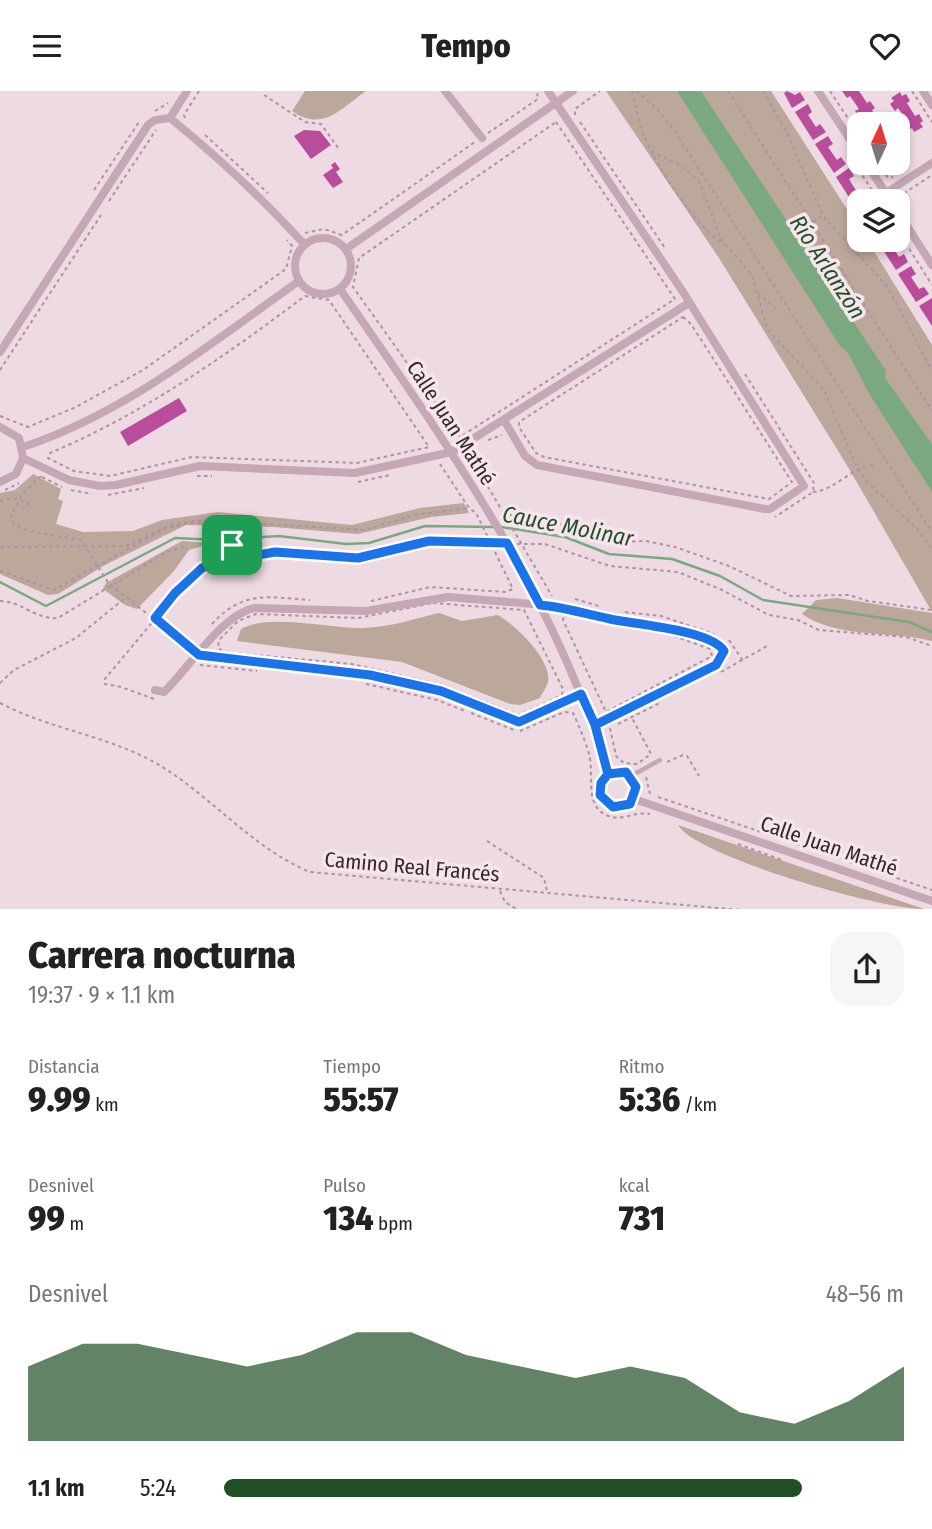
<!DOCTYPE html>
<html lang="es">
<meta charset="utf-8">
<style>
:root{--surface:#fff;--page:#f6f6f6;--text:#222;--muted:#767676;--accent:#214f25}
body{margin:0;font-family:"Fira Sans Condensed",sans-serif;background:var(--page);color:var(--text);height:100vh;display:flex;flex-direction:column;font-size:26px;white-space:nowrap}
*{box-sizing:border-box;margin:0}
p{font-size:23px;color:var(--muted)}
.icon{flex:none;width:38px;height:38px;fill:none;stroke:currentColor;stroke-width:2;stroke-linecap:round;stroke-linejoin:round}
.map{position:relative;height:818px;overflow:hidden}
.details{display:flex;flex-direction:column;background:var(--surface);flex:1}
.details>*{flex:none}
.needle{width:46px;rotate:4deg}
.buttons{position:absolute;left:847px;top:21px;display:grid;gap:14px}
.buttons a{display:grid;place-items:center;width:63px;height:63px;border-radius:14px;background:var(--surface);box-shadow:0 4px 10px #0003;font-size:35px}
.pin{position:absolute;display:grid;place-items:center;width:60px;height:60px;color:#fff;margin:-30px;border-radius:14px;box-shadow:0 4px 10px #0006}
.round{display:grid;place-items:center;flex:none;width:74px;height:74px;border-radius:21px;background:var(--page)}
.head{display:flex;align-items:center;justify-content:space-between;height:119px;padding:0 28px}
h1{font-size:38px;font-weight:800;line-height:52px}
.metrics{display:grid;grid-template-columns:repeat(3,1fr);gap:10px;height:119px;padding:7px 28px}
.metrics div{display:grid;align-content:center}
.metrics b{font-size:35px;font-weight:800}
.metrics small{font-size:19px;font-weight:400}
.metrics p{font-size:19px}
.chart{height:196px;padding:14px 28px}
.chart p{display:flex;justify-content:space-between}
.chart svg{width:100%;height:126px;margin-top:7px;fill:var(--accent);opacity:.7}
ul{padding:0 28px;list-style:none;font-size:23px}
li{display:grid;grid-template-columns:112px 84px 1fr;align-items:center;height:52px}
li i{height:18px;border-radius:9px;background:var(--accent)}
header{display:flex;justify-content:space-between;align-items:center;height:91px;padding:0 28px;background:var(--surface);font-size:32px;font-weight:800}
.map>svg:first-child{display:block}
</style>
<header><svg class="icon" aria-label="menu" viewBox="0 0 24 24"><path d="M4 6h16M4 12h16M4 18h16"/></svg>Tempo<svg class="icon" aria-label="heart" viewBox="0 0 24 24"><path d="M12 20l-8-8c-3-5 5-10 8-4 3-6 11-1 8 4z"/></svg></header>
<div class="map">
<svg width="932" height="819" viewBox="0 0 932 819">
<rect width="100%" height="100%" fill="#eedae3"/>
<path fill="#bca79b" d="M305 0H366C339 19 323 41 292 20Z
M606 0H771L859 137V149H867L932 254V521L848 376 719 167Z
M33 383 61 398 58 408 63 410 56 433 83 441 133 440 162 429 218 421 352 434 420 417 464 412 469 422 431 426 358 443 273 436 186 434 105 474 58 503 48 504 0 483V402L15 399Z
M182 450 212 452 189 459 174 480 137 518 125 514 103 498 106 492Z
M837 507 932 522V550C890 539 838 548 802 523L816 509Z
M439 522 462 530 498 524C515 534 552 568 548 591 547 596 542 602 540 607L520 614 510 613 402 571 237 550 241 538C270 522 329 538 364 537 390 536 414 528 439 522Z
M678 734 924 818C884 819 697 766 678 734Z"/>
<path fill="#7ba97f" d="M677 0H701L886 280 885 287 932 353V401L870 304 848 262 840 255Z"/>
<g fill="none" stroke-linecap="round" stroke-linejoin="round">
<path stroke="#7ba97f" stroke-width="2.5" d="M501 436 565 446 609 463 672 468 720 485 763 509 909 531 932 541
M0 491 46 515 175 447 217 449 279 445 346 453 369 452 425 435 494 436"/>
</g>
<path fill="#ba4c9c" d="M787 0 795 4 800 1 805 9 792 17 784 2Z
M842 0H859L867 12 870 10 875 17 872 19 874 23 866 29 863 24 860 27 855 20 859 18 850 5 847 7Z
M900 1 902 5 906 3 910 10 907 12 915 25 919 23 923 30 920 32 923 36 914 41 912 37 908 39 904 33 907 30 898 17 895 20 890 13 894 10 891 7Z
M808 13 812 21 808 24 816 36 820 33 826 41 813 49 795 21Z
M304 39 320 40 331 54 311 68 294 45Z
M828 45 833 53 828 56 837 69 841 66 846 73 834 82 815 53Z
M335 71 340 78 336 81 343 91 333 97 323 84 333 77 331 74Z
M849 77 854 85 849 88 852 93 857 101 862 98 867 106 854 114 836 86Z
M880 149H897L891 153 899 166 904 163 908 171 896 179 878 151Z
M911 175 916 183 911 186 919 198 924 196 929 203 916 211 898 183Z
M932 207V235L919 215Z
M179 307 187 320 128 355 120 341Z"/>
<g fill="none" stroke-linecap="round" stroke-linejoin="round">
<path stroke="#b191a2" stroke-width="2" stroke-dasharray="3.5 3.5" stroke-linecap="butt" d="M632 0C636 16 639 32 645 47 655 73 700 143 725 153
M636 0 656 17 674 39 932 441
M728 0 932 320
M763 0 788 44 823 125 887 195 932 280
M830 0 859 44
M912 0 932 31
M264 4 305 31 321 33 339 58
M155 20 168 12
M575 24V18L600 0
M185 27 184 24 199 0
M556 31 675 208 460 346 353 196 359 167Z
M580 31 665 157
M488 42 538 8 537 0
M205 44 268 102
M651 60 680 74 699 90 721 148 752 184 767 238 824 299 855 372 867 391 917 438 932 458
M851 67 879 110
M878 72 888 87 893 86
M94 99 139 31
M109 110 156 39
M903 114 900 105 932 84
M813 131 822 125
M898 140 932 194
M305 142 324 138 342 144 475 51
M758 202 776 218
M305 205 329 209 429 356 357 372 192 366 110 385 74 380 48 367 50 362C143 323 225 265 305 205Z
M683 226 691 233 792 391 769 408 544 366 536 362 519 336V331Z
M0 279 101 124
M745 283 814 392 813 401 775 426
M0 325 28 336 76 316 143 279 286 178 292 155 287 149
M488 349 502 344
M470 365 552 505
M464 367 471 359
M41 385 22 404 11 424 14 433 28 440 81 449 109 493 190 556
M197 385H212
M42 386 62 396
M358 391 390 384
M5 399 19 392
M71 399 92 403
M813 401C836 399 851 376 874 374
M108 404 144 397
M0 410 14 407 31 414
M503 424H521L572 436 613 451 646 450 675 456 729 475 791 505 849 504 868 510 932 519
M228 431 365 439 414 424 468 417
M517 453H545L610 475 678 481 722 499 769 524 798 529 819 539 906 546 932 555
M0 456 126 455 173 433 205 429 227 431 236 465 241 467 275 461 358 467 429 450 498 452
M0 480 54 499 164 438 188 432 222 431
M575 508 599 515
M0 510C21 510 36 529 58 527L168 460 186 455
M371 510 430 496 505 501 513 498 476 422 469 417 440 373
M433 512 524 519 563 598 562 604 519 624 442 594 352 573 223 561 218 556 219 549 238 530 256 523 358 527Z
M625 521 661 525 714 543
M564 524 666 542 710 558 712 565 606 621 563 529Z
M212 533C243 499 268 506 310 509
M729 549 743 570
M200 574 257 580
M721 581 767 555
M0 592 14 579 76 547 125 507
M366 593 437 609 465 620
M154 608 121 596 105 593 104 589 186 491 207 473 227 465 232 454
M0 612C49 638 105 644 154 671 210 703 250 756 310 781L741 819
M471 622 514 639
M618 633 660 612
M610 637 616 665 624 672 637 673 651 663 632 627
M520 640 564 621 573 622C579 635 585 649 589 663 595 684 582 719 612 726 625 729 636 720 650 723
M667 671 683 664 687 665 699 685
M646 686 650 703
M658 706 932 799
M487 750 544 787 547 800
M738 753 782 769
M500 800 505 811 518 819"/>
<path stroke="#c5a7b6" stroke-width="4.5" d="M631 685 660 669"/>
<path stroke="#c5a7b6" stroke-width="8" d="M445 0 482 47
M818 0 859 62
M923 0 932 14
M170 27 187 0
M866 72 891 110
M886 102 932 72
M898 121 932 174
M295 175a28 28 0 1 1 56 0a28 28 0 1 1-56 0Z
M346 158 573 0
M340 198C445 350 556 504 608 683
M0 261 148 34 155 29 170 27C218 66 263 108 305 154
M504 329 525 365 537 374 765 418H770L804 395 683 201 548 0
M0 336 19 347 23 367 16 383 0 391
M23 356C126 322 211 252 299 190
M23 367 69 389 100 395 116 394 200 375 355 382 452 361 689 212
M199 564 370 584 441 600 518 631 581 603
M155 599 164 601C189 577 222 523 255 517L366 520 448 506 569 516 610 528 665 536 722 555V566L716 574 595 634
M600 698a18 18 0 1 1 36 0a18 18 0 1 1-36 0Z
M634 708 932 810"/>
</g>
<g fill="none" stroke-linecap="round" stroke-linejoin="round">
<g stroke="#fff" stroke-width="14">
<path id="route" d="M232 454 227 465 202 477 175 502 155 527 199 564 370 584 441 600 519 631 581 603 595 634 608 683 626 681 636 696 630 713 613 716 600 704 601 692 608 683 595 634 716 574 724 560C712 539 633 533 610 528 585 523 564 516 540 514L507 452 429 450 358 467 275 461 241 467 236 465 232 454"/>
</g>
<use href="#route" stroke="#1a73e8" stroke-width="9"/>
</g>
<g text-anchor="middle" stroke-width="7" stroke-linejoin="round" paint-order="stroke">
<g font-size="21" fill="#32272e" stroke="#f7e5ed">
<text transform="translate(451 332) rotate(57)" y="7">Calle Juan Mathé</text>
<text transform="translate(829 755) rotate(19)" y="7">Calle Juan Mathé</text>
<text transform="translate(412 776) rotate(5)" y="7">Camino Real Francés</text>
</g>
<g font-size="23" font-style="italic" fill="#214f25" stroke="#f7e5ed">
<text transform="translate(828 176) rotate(57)" y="8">Río Arlanzón</text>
<text transform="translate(568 435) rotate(11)" y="8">Cauce Molinar</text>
</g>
</g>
</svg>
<div class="buttons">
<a><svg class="needle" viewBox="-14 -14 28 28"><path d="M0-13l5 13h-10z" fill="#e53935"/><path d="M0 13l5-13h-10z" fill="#767676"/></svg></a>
<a><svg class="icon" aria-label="layers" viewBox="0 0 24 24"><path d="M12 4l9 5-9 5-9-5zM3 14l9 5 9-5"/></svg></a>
</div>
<div class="pin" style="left:232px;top:454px;background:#1e9e55"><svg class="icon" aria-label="arrive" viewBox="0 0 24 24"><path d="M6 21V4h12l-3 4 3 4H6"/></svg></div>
</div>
<section class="details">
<div class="head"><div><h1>Carrera nocturna</h1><p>19:37 · 9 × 1.1 km</p></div><a class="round"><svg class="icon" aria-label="share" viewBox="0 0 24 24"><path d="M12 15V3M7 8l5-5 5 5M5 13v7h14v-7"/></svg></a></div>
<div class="metrics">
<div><p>Distancia</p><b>9.99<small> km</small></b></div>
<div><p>Tiempo</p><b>55:57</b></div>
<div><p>Ritmo</p><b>5:36<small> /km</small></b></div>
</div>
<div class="metrics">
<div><p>Desnivel</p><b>99<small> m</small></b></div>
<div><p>Pulso</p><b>134<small> bpm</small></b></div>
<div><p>kcal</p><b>731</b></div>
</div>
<div class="chart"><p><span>Desnivel</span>48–56 m</p>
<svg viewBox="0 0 160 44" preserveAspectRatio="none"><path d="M0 44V18L10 10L20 10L30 14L40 18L50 14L60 6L70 6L80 14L90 18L100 22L110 18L120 22L130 34L140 38L150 30L160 18V44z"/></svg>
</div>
<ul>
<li><b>1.1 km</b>5:24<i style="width:85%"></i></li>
</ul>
</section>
